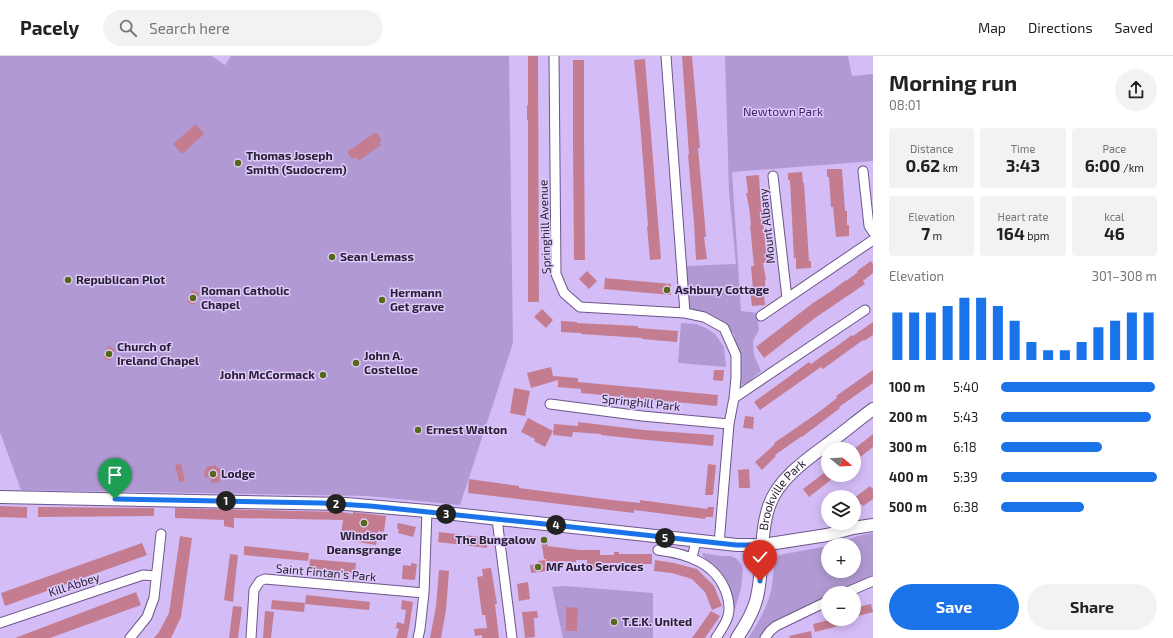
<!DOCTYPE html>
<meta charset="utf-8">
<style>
:root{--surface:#fff;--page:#f2f2f2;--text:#222;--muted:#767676;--line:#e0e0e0;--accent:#1a73e8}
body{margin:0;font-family:"Exo 2",sans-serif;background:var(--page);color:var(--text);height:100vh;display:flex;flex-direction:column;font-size:15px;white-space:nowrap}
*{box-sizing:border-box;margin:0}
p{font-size:13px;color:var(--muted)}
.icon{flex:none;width:22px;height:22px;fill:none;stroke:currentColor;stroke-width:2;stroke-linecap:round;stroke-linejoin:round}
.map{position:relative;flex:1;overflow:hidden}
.drawer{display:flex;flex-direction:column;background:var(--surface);width:300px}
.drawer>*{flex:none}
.needle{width:26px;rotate:108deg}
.tools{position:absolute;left:821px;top:386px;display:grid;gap:8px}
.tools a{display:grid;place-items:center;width:40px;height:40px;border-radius:50%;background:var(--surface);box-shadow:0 2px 10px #0003;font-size:20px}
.pin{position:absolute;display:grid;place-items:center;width:34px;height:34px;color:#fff;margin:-41px -17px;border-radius:50% 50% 50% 0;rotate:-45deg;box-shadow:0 0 4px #0007}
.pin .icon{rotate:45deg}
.km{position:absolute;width:20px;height:20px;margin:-10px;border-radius:50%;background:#222;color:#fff;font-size:11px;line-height:20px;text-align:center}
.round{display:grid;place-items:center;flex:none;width:42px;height:42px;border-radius:21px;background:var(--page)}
.overview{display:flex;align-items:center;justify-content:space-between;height:68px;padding:0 16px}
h1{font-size:22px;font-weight:700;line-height:30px}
.stats{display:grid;grid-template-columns:repeat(3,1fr);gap:6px;height:68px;padding:4px 16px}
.stats div{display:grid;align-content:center;border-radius:4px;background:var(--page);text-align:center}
.stats b{font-size:17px;font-weight:700}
.stats small{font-size:11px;font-weight:400}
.stats p{font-size:11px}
.chart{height:112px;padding:8px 16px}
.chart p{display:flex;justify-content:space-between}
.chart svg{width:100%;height:72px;margin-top:4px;stroke:var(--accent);stroke-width:6}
.action{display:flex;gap:8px;margin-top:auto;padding:8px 16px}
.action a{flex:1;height:46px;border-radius:24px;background:var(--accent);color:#fff;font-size:16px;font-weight:700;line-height:46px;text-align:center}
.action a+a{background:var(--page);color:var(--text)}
ul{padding:0 16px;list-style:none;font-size:13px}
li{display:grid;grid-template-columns:64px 48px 1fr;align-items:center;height:30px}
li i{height:10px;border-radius:5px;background:var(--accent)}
header{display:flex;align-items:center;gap:24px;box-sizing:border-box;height:56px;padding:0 20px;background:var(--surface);border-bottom:1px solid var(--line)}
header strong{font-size:19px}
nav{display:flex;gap:22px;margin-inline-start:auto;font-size:14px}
.search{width:280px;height:36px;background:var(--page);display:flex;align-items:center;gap:10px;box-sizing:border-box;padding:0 14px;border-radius:22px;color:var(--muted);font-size:15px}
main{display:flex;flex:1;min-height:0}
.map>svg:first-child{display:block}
</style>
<header>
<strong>Pacely</strong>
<div class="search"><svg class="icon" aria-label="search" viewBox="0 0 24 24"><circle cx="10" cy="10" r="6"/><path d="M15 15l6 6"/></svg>Search here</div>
<nav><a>Map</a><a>Directions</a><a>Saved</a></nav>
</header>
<main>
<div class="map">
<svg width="873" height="582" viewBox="0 0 873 582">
<rect width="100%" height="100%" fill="#d4bcf7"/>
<path fill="#b19ad3" d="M0 0H212L225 9 231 0H509L513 287 460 449 367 440 21 434 0 376Z
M725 0H848L852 20 873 18V105L732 116 741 255 757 257 759 274 753 285 754 299 761 315 747 327 738 330 740 306 734 278 721 265 713 260 691 254 688 249 686 210 736 208 729 136Z
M681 267 696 268 706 272 715 278 724 291 726 311 678 307Z
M873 477V522L838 537H828V541L762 582H748C758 568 767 551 771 535 774 522 772 509 779 499L828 490V515H854V489H831L858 480Z
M702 497 721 500H731L737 503 741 508 743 513 741 533 735 553H733C732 541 730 529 723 519 717 510 705 508 702 497Z
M565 530 653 537V582H563L552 531Z"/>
<path fill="#c47d90" d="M528 0H538L539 246H528V64H527V49H528Z
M682 0H692L700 92H698L704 158 706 181H704L707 203 696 204 694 167 688 99H689Z
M645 3 661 203 650 204 647 170H648L640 66 634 4Z
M573 4H584V79L585 204H574L573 88Z
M196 68 204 78 182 98 173 88Z
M376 76 382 84 379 86 381 89 358 105 356 101 352 103 347 96Z
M827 113H842L845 155H847V169H849V180L836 181 833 151H831L829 121H827Z
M802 116 803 127H804L809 205H811V212L796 213V202H794L790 124H788V117Z
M759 119 761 152 763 159 764 165H763L767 206 763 207 766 224H765V231H763L765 249 752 250 750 235 753 234 751 210H754L750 169H751L749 151 746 137H748L746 120Z
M871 205 873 208V217L863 225 865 228 815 262 764 302 756 291 813 247 830 236 846 224V225L858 216 857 215Z
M587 215 597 225 589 233 579 223Z
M605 222 671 228V239L604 233Z
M192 234 199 237 194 249 187 246Z
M542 253 553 264 546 272 534 261Z
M561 265 577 266V267L638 270V272L678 275 677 286 642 283V282L581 278V277L561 276Z
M873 266V279L864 285 863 284 823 313 821 311 760 354 754 346 809 306 811 308 832 293H833L852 279 853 280Z
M108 290 115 293 110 305 103 302Z
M551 311 553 320 578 322V326L718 339 717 350 581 337V333L558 331V324L531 332 527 317Z
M714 314H724L723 325 713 324Z
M873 314V327L839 351 840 352 802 381V380L775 399 776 400 762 414 755 406 775 388 774 387 819 356 837 342 836 340Z
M514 332 530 335 525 360 510 357Z
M745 360 754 361 753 373 743 372Z
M528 362 553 375 545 391 534 385 535 383 521 376Z
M578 366 644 374 714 379 713 390 647 384 601 379V378L573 376 572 381 553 379 554 368 578 370Z
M873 378V391L854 406V393Z
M181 408 185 425 179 426 175 409Z
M708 408 716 409 713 439H705Z
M216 409 217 412H220L222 421 219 422 220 426 211 427 210 421 205 422 204 415 207 414 206 411Z
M749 413 750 432H739L738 414Z
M828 414V419H837L809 441 803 433Z
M469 423 519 430V432L612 444 640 447V444L707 453 708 451H714L713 461H706L705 463 634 454V457L468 437Z
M870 430 873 433V443L863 450 861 448 854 452V442Z
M0 450 27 451V462L0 461Z
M38 451 154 452V460L38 461Z
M175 452 342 456 353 458V456L386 460 384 476 378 475 376 489 340 483 343 464 234 462V472L224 470V464L175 462Z
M398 467 416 471 413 481 398 477 399 473H397Z
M439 476 488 482 487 492 438 486Z
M180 480 192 482 181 561 171 582H154L159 576 169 557Z
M541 483 548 484 546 501 547 490 580 494H600V499H614V496H619V498H652V508H633V507H599V513L587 512V504H576V506L558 505V506L546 505V503H544Z
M142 487 147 499 5 550 1 537Z
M244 490 309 497 308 505 244 499Z
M230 498 238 499 233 546 224 544Z
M310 503 356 507 355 517 309 513Z
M545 504 546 515 531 517 530 509 538 508V505Z
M655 504 674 507 697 513 714 530 722 550 712 554 705 536 692 523 672 517 654 515Z
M411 507 417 508 415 524 402 523 403 509 411 510Z
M491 512 497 548H495L499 582H482V579L475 580 474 573 487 572 485 559H482L477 521 483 520 482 513Z
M439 514 449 515 446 554 441 582H430L436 550Z
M528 526 530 543 519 545 517 528Z
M136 536 141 549 50 582H15Z
M306 539 370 546 369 554 305 548Z
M272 544 305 547 304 556 271 553Z
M402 544 413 546 410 566 407 582H396L399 573 396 572 397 566 404 568 406 554 401 553Z
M871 548 873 556 854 561V552Z
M233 550 242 551 238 582H229Z
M566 551 578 552 577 575H566Z
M265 555 274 556 271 582H263Z
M537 555 538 562H534L535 581 525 582 522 556Z
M711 555 720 560 705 582H692Z
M833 563H842L843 569 815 576 813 568Z
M811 575 812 582H790L789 580Z"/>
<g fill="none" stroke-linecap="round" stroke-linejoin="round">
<g stroke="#6d568b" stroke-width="11">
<path id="street" d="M554 0 556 218 564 237 580 251 685 257 704 261 724 272 736 299V322L734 342 729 368 719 488
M666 0 685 257
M863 115 869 170 873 176
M773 120 787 242
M761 260 873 184
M734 342 865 254
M550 348 642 360 729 368
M497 463 512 582
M658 494C688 498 717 507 727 539 729 546 730 553 728 560 726 568 720 575 716 582
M692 502 696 485
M845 537 873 525
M0 567 143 519 156 520
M130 582 147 561 154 542 161 478
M251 582 254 534 260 525 265 523 424 537
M418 582 420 573 424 537 427 455
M765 582 770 575 776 570 828 545"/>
</g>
<g stroke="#6d568b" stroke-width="14">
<g id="secondary">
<path d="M0 441 346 448 427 455 737 489H762L827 479 853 472 873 469"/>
<path id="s1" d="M737 582C745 570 754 555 757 541 764 511 759 480 769 450 778 423 807 403 829 387 844 376 858 364 873 353"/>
</g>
</g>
<use href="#street" stroke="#fff" stroke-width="9"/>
<use href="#secondary" stroke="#fff" stroke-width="12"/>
</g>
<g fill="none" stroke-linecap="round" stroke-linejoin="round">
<g stroke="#fff" stroke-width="8">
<path id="route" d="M115 443 321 447 370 450 535 467 736 489H762L760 525"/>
</g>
<use href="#route" stroke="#1a73e8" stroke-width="5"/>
</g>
<g fill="#556917" stroke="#decbfb" stroke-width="1.5">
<circle cx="238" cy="107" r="4"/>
<circle cx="332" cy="201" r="4"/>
<circle cx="68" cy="224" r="4"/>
<circle cx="667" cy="234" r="4"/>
<circle cx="193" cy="242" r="4"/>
<circle cx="382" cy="244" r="4"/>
<circle cx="109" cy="298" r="4"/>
<circle cx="356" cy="307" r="4"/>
<circle cx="323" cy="319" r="4"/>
<circle cx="418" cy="374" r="4"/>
<circle cx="213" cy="418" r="4"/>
<circle cx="364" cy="467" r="4"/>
<circle cx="544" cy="484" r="4"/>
<circle cx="538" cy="511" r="4"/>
<circle cx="614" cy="566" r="4"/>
</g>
<g text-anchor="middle" stroke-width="3" stroke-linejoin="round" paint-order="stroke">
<g font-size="12" fill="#45226a" stroke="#decbfb">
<text x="783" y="60">Newtown Park</text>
</g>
<g font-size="12" font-weight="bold" fill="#292036" stroke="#decbfb" text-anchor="start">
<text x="246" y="104">Thomas Joseph<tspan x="246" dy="14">Smith (Sudocrem)</tspan></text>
<text x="340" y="205">Sean Lemass</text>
<text x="76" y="228">Republican Plot</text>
<text x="675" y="238">Ashbury Cottage</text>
<text x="201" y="239">Roman Catholic<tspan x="201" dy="14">Chapel</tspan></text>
<text x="390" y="241">Hermann<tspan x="390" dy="14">Get grave</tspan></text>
<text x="117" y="295">Church of<tspan x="117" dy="14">Ireland Chapel</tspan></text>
<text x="364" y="304">John A.<tspan x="364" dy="14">Costelloe</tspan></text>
<text x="315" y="323" text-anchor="end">John McCormack</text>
<text x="426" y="378">Ernest Walton</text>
<text x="221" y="422">Lodge</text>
<text x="364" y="484" text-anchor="middle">Windsor<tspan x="364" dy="14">Deansgrange</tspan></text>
<text x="536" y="488" text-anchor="end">The Bungalow</text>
<text x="546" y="515">MF Auto Services</text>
<text x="622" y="570">T.E.K. United</text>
</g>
<g font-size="12" fill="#292036" stroke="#decbfb">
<text transform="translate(767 170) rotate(-96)" y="4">Mount Albany</text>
<text transform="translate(545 171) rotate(-92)" y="4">Springhill Avenue</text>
<text transform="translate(641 347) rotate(6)" y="4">Springhill Park</text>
<text dy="4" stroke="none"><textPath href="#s1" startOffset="154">Brookville Park</textPath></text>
<text transform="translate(326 517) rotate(5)" y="4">Saint Fintan's Park</text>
<text transform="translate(74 529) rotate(-18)" y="4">Kill Abbey</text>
</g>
</g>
</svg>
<div class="tools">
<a><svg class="needle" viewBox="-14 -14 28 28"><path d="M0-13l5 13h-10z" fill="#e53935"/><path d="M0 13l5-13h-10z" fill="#767676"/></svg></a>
<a><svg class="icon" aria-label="layers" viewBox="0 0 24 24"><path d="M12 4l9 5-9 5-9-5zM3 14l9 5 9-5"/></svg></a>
<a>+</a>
<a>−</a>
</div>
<div class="pin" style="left:115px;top:443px;background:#1e9e55"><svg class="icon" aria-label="arrive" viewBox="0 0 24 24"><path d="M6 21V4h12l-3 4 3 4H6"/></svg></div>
<div class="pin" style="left:760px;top:525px;background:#d93025"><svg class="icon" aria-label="check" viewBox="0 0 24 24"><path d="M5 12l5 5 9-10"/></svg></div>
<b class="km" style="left:226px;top:445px">1</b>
<b class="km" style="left:336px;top:448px">2</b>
<b class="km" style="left:446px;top:458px">3</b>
<b class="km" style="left:556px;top:469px">4</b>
<b class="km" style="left:665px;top:482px">5</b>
</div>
<section class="drawer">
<div class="overview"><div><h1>Morning run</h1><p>08:01</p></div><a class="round"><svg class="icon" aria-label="share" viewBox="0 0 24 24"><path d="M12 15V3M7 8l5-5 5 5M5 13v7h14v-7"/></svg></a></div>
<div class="stats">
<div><p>Distance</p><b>0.62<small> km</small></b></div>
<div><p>Time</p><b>3:43</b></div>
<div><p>Pace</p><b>6:00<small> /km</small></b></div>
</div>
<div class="stats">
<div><p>Elevation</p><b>7<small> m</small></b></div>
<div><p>Heart rate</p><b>164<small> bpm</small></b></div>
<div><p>kcal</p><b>46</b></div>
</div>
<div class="chart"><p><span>Elevation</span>301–308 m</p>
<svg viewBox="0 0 160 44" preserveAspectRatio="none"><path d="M5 44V15M15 44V15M25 44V15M35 44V11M45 44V6M55 44V6M65 44V11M75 44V20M85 44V33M95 44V38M105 44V38M115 44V33M125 44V24M135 44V20M145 44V15M155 44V15"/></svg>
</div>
<ul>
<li><b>100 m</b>5:40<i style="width:99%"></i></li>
<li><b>200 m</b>5:43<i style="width:96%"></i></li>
<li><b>300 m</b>6:18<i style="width:65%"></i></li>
<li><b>400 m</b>5:39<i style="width:100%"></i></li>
<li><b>500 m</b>6:38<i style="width:53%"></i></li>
</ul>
<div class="action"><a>Save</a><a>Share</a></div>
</section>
</main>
